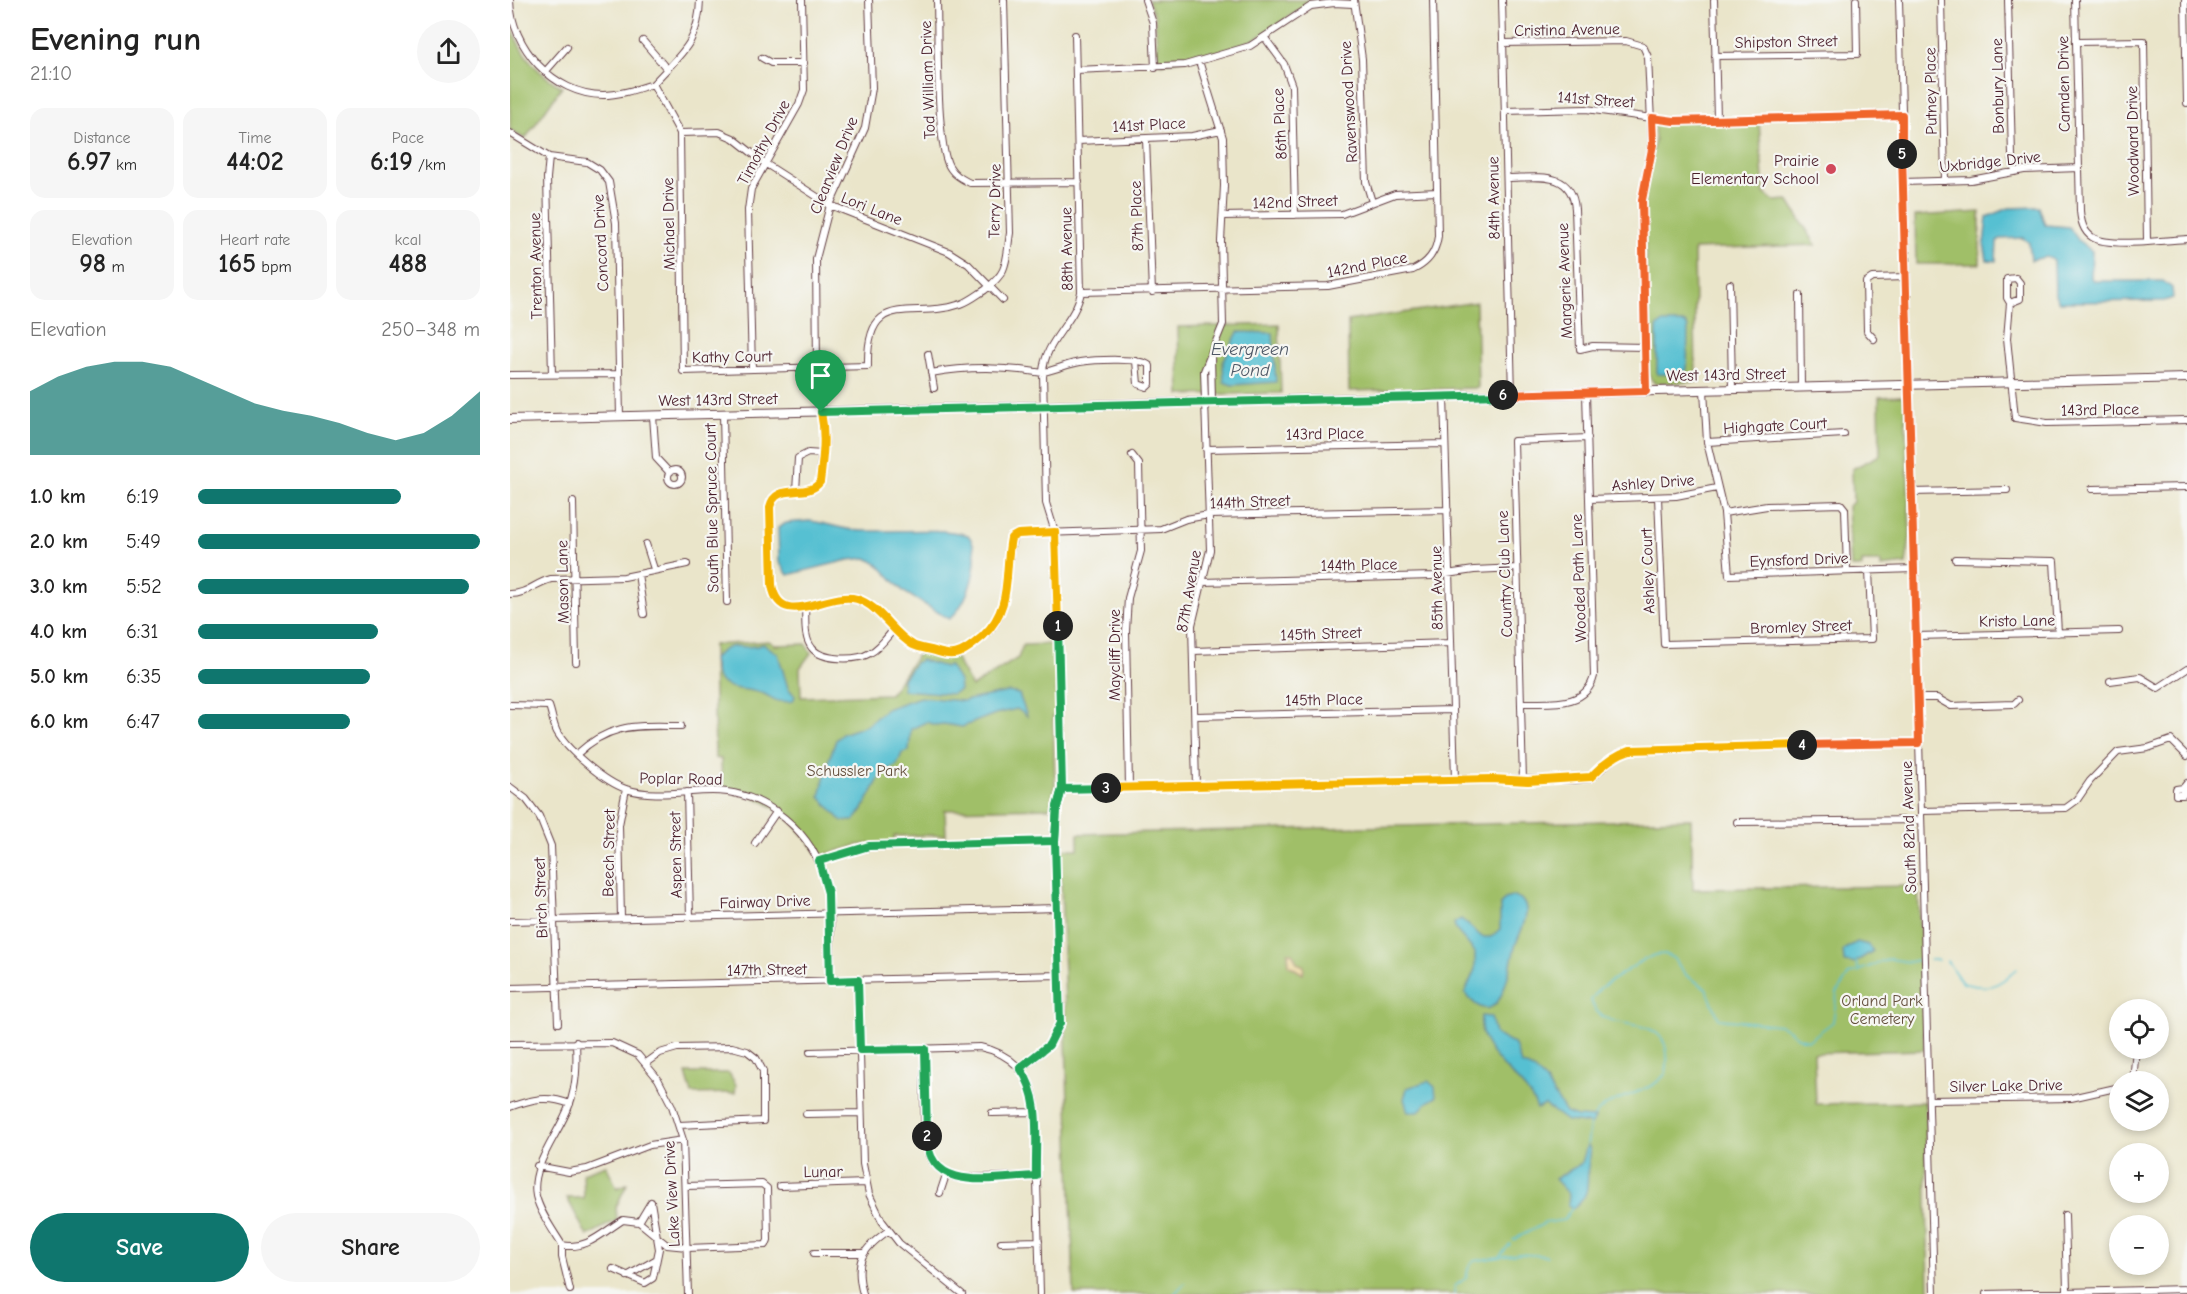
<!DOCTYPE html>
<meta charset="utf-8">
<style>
:root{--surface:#fff;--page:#f6f6f6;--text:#222;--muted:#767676;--accent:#0f766e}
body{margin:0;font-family:"Comic Neue",sans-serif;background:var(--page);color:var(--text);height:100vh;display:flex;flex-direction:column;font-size:22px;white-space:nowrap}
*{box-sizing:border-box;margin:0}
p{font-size:20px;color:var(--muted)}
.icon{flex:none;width:33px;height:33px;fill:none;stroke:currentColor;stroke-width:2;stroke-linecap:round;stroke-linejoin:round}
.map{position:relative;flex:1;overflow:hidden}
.side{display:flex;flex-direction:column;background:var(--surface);width:510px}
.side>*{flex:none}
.buttons{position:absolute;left:1599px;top:999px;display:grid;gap:12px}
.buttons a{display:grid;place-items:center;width:60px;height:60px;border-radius:50%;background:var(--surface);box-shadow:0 3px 9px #0003;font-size:30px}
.pin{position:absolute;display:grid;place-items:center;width:51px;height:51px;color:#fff;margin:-62px -26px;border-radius:50% 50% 50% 0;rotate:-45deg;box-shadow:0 0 6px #0007}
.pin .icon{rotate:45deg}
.km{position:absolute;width:30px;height:30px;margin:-15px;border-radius:50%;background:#222;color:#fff;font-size:16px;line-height:30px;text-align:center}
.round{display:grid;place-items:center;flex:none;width:63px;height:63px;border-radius:32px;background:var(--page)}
.head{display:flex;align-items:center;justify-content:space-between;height:102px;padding:0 30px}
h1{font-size:33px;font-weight:700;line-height:45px}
.figures{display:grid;grid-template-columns:repeat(3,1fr);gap:9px;height:102px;padding:6px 30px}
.figures div{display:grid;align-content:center;border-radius:15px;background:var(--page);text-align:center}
.figures b{font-size:26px;font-weight:700}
.figures small{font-size:16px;font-weight:400}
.figures p{font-size:16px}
.chart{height:168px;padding:12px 30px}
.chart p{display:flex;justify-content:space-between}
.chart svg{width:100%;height:108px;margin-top:6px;fill:var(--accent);opacity:.7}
.button{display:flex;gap:12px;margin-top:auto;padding:12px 30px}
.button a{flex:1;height:69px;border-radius:36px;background:var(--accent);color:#fff;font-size:24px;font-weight:700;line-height:69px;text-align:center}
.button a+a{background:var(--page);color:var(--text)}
ul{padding:0 30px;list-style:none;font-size:20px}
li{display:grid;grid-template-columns:96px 72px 1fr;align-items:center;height:45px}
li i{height:15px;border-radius:8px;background:var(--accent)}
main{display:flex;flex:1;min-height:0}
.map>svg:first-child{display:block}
</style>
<main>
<section class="side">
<div class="head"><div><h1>Evening run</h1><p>21:10</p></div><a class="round"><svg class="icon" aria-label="share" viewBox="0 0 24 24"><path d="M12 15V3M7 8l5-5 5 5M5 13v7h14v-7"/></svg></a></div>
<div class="figures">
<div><p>Distance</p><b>6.97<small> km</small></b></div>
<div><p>Time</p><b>44:02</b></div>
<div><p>Pace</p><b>6:19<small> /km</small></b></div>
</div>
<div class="figures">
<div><p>Elevation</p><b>98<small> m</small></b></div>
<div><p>Heart rate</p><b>165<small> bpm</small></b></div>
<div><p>kcal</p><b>488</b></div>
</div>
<div class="chart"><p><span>Elevation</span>250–348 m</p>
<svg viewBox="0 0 160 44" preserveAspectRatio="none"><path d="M0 44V18L10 12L20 8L30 6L40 6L50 8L60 13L70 18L80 23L90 26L100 28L110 31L120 35L130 38L140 35L150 28L160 18V44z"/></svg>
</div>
<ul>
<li><b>1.0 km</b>6:19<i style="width:72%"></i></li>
<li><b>2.0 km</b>5:49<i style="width:100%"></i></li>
<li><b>3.0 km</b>5:52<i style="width:96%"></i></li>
<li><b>4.0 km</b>6:31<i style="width:64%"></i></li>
<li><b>5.0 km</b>6:35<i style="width:61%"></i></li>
<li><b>6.0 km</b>6:47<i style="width:54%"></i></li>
</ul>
<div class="button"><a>Save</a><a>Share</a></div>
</section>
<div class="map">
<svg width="1677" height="1294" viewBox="0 0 1677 1294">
<rect width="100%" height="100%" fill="#f6f6f2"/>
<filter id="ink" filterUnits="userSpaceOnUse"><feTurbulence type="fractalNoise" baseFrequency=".0167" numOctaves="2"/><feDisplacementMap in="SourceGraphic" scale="12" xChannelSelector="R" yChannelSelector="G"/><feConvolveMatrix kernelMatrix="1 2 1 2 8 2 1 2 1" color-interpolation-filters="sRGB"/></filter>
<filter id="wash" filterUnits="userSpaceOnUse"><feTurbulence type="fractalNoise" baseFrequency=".008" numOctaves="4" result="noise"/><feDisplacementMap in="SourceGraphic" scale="24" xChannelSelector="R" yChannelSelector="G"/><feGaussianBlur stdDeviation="1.35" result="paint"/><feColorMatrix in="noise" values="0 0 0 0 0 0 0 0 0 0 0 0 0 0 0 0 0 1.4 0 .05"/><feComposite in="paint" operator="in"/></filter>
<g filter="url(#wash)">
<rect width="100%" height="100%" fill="#eae5ca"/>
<path fill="#a0bf67" stroke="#756f49" stroke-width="1.5" d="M638 0H813C786 7 770 26 745 39 717 54 682 55 652 64L648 61 645 17Z
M0 23C9 51 26 73 52 87L15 139 0 130Z
M1149 121 1249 122 1254 193 1264 201 1278 200 1306 245 1184 249 1186 382 1144 383 1139 376 1134 200 1145 139 1144 124Z
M1470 212V264H1406L1405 216Z
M966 302 968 388 839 391 838 321Z
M769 324 771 393 670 395 668 327Z
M1392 396 1395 403 1400 536 1396 564 1371 567V562H1352V567H1341L1338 506 1343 502 1342 469 1370 455 1369 397Z
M259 641 265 645 296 644 301 653 290 668 291 697 380 694 410 651 445 657 462 687 508 658 513 645 545 644 547 715 543 716 545 784 541 808 435 810 436 835 384 836V842L348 845 309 856C283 816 259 797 212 789L211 759 205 758 203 645Z
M1181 819 1183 889 1408 886 1414 1050 1304 1053 1306 1104 1415 1102 1419 1294H564L550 849H568V834Z
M176 1073H219L226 1085 225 1093 182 1094Z
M96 1165 107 1188 117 1184 106 1207 107 1220 77 1236 57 1198H74L73 1173Z"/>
<path fill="#eeda9e" stroke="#9c7c64" stroke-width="1.5" d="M778 952 783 954 787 963 794 966 793 974 779 965Z"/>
<path fill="#56c0d2" stroke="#50707e" stroke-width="1.5" d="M1529 207 1535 225 1559 227 1569 241 1582 251 1581 278 1584 281H1653L1662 288 1663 298 1654 301 1549 302 1545 295 1544 260 1536 257 1521 260 1519 243 1513 238 1490 239 1487 242 1486 261 1477 260 1474 244 1477 217 1499 208Z
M1152 323H1175L1178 328 1177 369 1172 375 1147 374V327Z
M728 332 763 333 766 382 722 385 714 382 713 362Z
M299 521C318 523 335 531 355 531 389 532 426 527 458 535 475 554 458 606 439 619L394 592 369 565 357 558 338 560 278 575 269 562 268 528 276 523Z
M254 644 268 654 278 688 285 696 283 701C261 704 263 695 248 692 233 688 215 691 206 676L203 659C225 636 230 653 254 644Z
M411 660 435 667 439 665 449 681 450 690 442 694 393 690 392 680 405 663Z
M498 692 509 694 517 716 507 709 485 714 452 727 434 724 425 725 416 722 401 729 399 751 392 753 387 765 372 773 353 809 344 821H332L310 797 317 765 326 740 332 734 357 725 376 709 410 697 453 701Z
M1004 896 1011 899C1014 903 1017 907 1016 912 1016 924 1008 936 1005 947 999 970 990 1039 955 993L965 969V952L946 930 944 923 951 919 972 937H981L990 929V905L995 899Z
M1347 942 1358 945 1363 951 1344 963 1334 962 1333 950Z
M971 1016 981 1017 985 1034 1005 1045 1011 1064 1023 1069 1034 1079 1056 1113 1067 1117 1085 1118 1082 1124 1057 1121 1035 1105 1027 1109C1016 1077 966 1057 971 1016Z
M918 1081 925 1087 926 1097 916 1103 909 1112H898L894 1099 897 1088Z
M1077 1145C1084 1151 1078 1159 1078 1168 1077 1185 1080 1196 1064 1208L1058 1205 1059 1194 1045 1179 1072 1163Z"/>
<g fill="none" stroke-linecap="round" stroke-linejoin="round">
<path stroke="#56c0d2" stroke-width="1.5" d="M1420 960H1428
M1437 961 1452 983C1480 990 1486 988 1507 969
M1346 962 1349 972
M1084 1117C1098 1094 1140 1096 1156 1073 1168 1001 1092 1043 1081 1000L1090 988 1130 962 1144 955 1155 954 1163 958 1177 976 1196 988 1209 1019 1270 1025C1282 1029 1284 1039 1299 1040L1323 1022 1327 993 1339 974 1380 959 1399 962 1412 959
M1077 1146 1080 1124
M1003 1240 1035 1223 1054 1220 1062 1207
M990 1256 1000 1244
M664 1294 675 1283
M944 1294 945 1286 956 1278 959 1266 964 1261 1009 1254 1037 1256"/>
</g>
</g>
<g filter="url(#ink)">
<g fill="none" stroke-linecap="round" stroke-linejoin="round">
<g stroke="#623d43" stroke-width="8">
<path id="minor" d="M0 0C1 47 44 95 93 95 110 95 127 89 143 84
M359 0 362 88 355 128 320 205 306 259 307 368 315 443 311 460 310 482C297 500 267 481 260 506L262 585C271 634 322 586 351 601 372 611 383 635 404 645 410 648 418 650 425 652 438 655 449 655 460 647 469 640 480 631 486 622 499 601 496 542 506 534L651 529 676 519 699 515 938 510
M427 0C428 32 426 143 439 166 444 175 452 179 460 183L569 182
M635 0 643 23 645 68
M844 0 852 59 856 182 862 202
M992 0 1002 395
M1204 0 1207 119
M1389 0 1424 1294
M1431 0 1435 181
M1498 0 1502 156 1505 172
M1565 0 1570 211C1571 221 1573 231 1582 237 1598 248 1656 240 1677 239
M1675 0 1677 103
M755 38 774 64 782 86 785 215
M133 41 157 69
M1566 42 1634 41 1637 241
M993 43 1116 41 1133 46 1138 57 1142 144 1132 200 1136 391
M1205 56 1347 54 1346 0
M252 58 261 63H294
M566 70 675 65 740 46 801 6 824 3 843 4
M35 72 57 47
M143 84 170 133 173 371 358 366C356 287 403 321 451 304 460 301 467 295 475 290 481 285 490 277 493 270 498 259 498 244 500 233L494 0
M143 84C170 54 189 44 190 0
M995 111 1076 109 1164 121 1391 115
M0 133 39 157 77 162 90 170 99 182 106 223 110 417
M170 133 209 132 223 138 256 164 320 205 439 252 458 264 493 300
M636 139 642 292
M568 141 682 136 711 130
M39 157 37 178 42 374
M997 178C1026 178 1062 169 1065 209L1070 349 1083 346 1135 347
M1393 182 1461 180 1514 170 1569 168
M713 216 832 214 885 194 927 192
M1220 284 1222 389
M571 292 818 286 903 270C918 263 926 253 928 236L923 0
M1290 295 1291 387
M1500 303 1510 299V283L1506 278 1497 279V298L1500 303 1497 338 1505 418 1537 423 1677 420
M1364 339 1357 331 1356 282 1362 278 1396 277
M418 354 424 388
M701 355 702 402
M242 369 238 210 241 189 289 104 294 90 292 0
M533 372C546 370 557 364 570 362 583 360 633 357 640 366V384L637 387 628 384 626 361
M421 373C460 366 494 367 533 373
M0 375 107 374
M1194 390 1197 442 1214 513 1219 575 1404 569
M934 396 945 780
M213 414 217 602
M143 416 146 458 159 472
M1197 442 1334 434
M696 449 935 444
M158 477a7 7 0 1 1 14 0a7 7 0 1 1-14 0Z
M1582 489 1677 487
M286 491 288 458 298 453 312 454
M1402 492 1497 490
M1148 497 1154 644 1362 639 1359 570
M1080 499 1166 496 1207 488
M63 502 66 662
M1214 513 1257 506 1331 504 1335 509 1337 571
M136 544 144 569
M1445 559 1544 561 1548 633
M128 574 134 614
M692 582 923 576 964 570 1007 568
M0 594C17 594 25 583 41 579L114 577 177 564
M295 606C296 619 293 637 302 648 312 661 347 661 360 653 370 648 377 637 384 629
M1406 636 1609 631
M683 651 941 643
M1600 681 1630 677 1648 688 1677 669
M1408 698H1427L1441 706 1504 704 1508 700
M1011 703C1037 702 1076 709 1084 676L1076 393
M0 705 39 706C42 714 43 724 47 732 58 751 95 782 116 789 143 798 175 791 202 791 256 791 305 833 316 885 323 915 320 950 320 981
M685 716 943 710
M67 754C101 722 128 726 171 726
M1013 781 1004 441 1078 438
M686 786 682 625 700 550 694 371 713 324 711 241 714 186 713 138 689 61
M0 787 16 799 29 816 41 846 48 1023
M619 787 616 631 618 598 631 551 629 464 622 455
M1673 788 1666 789V795H1673V788L1677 783
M552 789 982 779 1064 780 1081 778 1110 753 1120 750 1409 743
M177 792 180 917
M1411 811 1556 808 1567 800 1580 781 1608 752 1638 748 1661 740 1677 756
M1227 822 1411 820
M245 843 267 811
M309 861 359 846 545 841
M111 918 109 825 116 789
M0 921 548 908
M348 980 353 1164 359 1194 372 1221 389 1243 452 1294
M0 988 550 975
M66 1042C67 1064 67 1085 59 1106 49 1134 20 1166 26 1196 30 1213 43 1230 52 1245 76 1251 93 1232 113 1220L129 1222 157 1245 177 1247
M0 1044 102 1043 128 1055 148 1079 162 1106 173 1140 178 1294
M415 1049C415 1074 411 1136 420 1156 426 1169 436 1175 449 1178L526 1176
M300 1052 470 1047C500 1053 521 1073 525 1104L530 1294
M136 1063 150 1053 167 1048 222 1047 237 1051 246 1058 253 1071V1121L169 1125
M510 1068C528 1056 549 1041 551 1018L545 841 547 807 552 789 545 532 536 503 533 373C534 341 565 323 571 292L565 35
M1623 1082 1626 1048
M1419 1100 1561 1098 1610 1087
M0 1107C22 1099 38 1095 60 1104
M482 1113 525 1112
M296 1114 351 1113
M27 1166 59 1172 77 1169 140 1145 173 1140
M176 1186 252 1184 257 1188 258 1240 256 1245 177 1248
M270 1186 356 1183
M430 1193 436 1175
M1555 1215 1557 1290
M129 1222 141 1202
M491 1242 529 1241
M52 1245V1257L60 1290
M304 1253H353
M103 1269 135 1283 143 1278 149 1249 141 1202
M117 1276 145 1260
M353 1294C344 1261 352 1249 378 1231
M1476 1294 1677 1289"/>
</g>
<g stroke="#623d43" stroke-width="10">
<path id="major" d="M0 419 1677 378"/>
</g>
<use href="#minor" stroke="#fff" stroke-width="6"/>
<use href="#major" stroke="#fff" stroke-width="8"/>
</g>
</g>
<g fill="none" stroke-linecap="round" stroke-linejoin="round" filter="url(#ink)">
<g stroke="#fff" stroke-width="12">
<path id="split-1" d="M311 412C316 436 313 458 310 482 297 500 266 481 260 507L262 585C270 632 318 590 347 599 370 606 382 633 403 645 409 648 418 649 425 651 434 654 442 656 451 652 460 648 466 642 473 636 503 608 494 574 501 538L508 534 545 532 548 626"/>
</g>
<g stroke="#fff" stroke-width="12">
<path id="split-2" d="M417 1136C418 1195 486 1177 526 1176 525 1141 532 1098 510 1068L539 1045 550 1023 545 841 547 807 552 789 548 626"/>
</g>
<g stroke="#fff" stroke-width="12">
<path id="split-3" d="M417 1136 415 1049 350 1050 348 980 320 981 318 893 309 861 359 846 545 841 547 807 552 789 596 788"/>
</g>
<g stroke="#fff" stroke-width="12">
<path id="split-4" d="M596 788 982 779 1018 781 1081 777C1092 765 1104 755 1120 750L1292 745"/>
</g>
<g stroke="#fff" stroke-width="12">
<path id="split-5" d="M1292 745 1409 743 1392 154"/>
</g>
<g stroke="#fff" stroke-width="12">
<path id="split-6" d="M993 395 1136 391 1132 200 1143 144 1142 118 1164 121 1392 115V154"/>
</g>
<g stroke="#fff" stroke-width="12">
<path id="split-7" d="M311 412 993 395"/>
</g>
<use href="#split-1" stroke="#f5b400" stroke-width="8"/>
<use href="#split-2" stroke="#22a559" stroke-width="8"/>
<use href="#split-3" stroke="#22a559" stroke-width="8"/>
<use href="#split-4" stroke="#f5b400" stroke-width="8"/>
<use href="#split-5" stroke="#f0652b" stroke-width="8"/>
<use href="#split-6" stroke="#f0652b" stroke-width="8"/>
<use href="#split-7" stroke="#22a559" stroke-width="8"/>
</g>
<circle fill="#d1495b" stroke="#f6f6f2" stroke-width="2" cx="1321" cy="169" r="6"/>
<g text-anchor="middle" stroke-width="4.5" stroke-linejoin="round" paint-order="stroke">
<g font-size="16" fill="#4a1f2b" stroke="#f6f6f2">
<text transform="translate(1057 29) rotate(-1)" y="6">Cristina Avenue</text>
<text transform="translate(1276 41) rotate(-1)" y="6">Shipston Street</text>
<text transform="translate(417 80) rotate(-92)" y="6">Tod William Drive</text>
<text transform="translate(1553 84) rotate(-91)" y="6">Camden Drive</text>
<text transform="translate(1487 86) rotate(-91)" y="6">Bonbury Lane</text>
<text transform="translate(1420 91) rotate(-91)" y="6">Putney Place</text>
<text transform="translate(1086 99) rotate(4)" y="6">141st Street</text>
<text transform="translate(838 102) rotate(-93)" y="6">Ravenswood Drive</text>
<text transform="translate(639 124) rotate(-3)" y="6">141st Place</text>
<text transform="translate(769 124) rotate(-93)" y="6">86th Place</text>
<text transform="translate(1622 141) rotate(-91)" y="6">Woodward Drive</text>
<text transform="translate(253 142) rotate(-62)" y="6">Timothy Drive</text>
<text transform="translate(1480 161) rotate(-6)" y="6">Uxbridge Drive</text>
<text transform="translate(323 165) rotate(-68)" y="6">Clearview Drive</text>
<text transform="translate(983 198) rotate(-91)" y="6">84th Avenue</text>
<text transform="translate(484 201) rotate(-89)" y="6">Terry Drive</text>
<text transform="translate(785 201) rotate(-2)" y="6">142nd Street</text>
<text transform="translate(362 208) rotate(22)" y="6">Lori Lane</text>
<text transform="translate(626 216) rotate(-92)" y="6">87th Place</text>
<text transform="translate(158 224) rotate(-91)" y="6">Michael Drive</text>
<text transform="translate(90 243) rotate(-93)" y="6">Concord Drive</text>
<text transform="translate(556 249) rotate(-91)" y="6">88th Avenue</text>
<text transform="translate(857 264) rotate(-11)" y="6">142nd Place</text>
<text transform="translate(25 266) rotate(-91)" y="6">Trenton Avenue</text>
<text transform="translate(1054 281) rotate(-92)" y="6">Margerie Avenue</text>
<text transform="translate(222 356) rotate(-1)" y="6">Kathy Court</text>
<text transform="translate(1216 374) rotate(-1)" y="6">West 143rd Street</text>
<text transform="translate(208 399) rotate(-1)" y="6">West 143rd Street</text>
<text transform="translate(1590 409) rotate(-1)" y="6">143rd Place</text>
<text transform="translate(1265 425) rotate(-3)" y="6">Highgate Court</text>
<text transform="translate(815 433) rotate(-1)" y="6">143rd Place</text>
<text transform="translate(1143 482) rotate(-4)" y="6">Ashley Drive</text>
<text transform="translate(740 501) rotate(-2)" y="6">144th Street</text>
<text transform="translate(201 508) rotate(-91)" y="6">South Blue Spruce Court</text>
<text transform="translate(1289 559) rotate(-2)" y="6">Eynsford Drive</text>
<text transform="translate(849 564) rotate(-1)" y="6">144th Place</text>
<text transform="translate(1137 571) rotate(-92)" y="6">Ashley Court</text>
<text transform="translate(994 574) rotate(-92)" y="6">Country Club Lane</text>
<text transform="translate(1068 578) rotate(-92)" y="6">Wooded Path Lane</text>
<text transform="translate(52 582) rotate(-91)" y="6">Mason Lane</text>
<text transform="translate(926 588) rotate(-91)" y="6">85th Avenue</text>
<text transform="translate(678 591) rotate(-80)" y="6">87th Avenue</text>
<text transform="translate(1507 620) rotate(-1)" y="6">Kristo Lane</text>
<text transform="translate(1291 626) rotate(-2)" y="6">Bromley Street</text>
<text transform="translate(811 633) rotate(-2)" y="6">145th Street</text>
<text transform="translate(604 655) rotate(-90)" y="6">Maycliff Drive</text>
<text transform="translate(814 699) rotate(-1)" y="6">145th Place</text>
<text transform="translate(171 778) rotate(1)" y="6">Poplar Road</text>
<text transform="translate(1398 827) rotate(-92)" y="6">South 82nd Avenue</text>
<text transform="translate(98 853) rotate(-89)" y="6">Beech Street</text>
<text transform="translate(165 855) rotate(-91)" y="6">Aspen Street</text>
<text transform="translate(30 898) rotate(-92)" y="6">Birch Street</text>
<text transform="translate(255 901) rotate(-2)" y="6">Fairway Drive</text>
<text transform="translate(257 969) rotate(-1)" y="6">147th Street</text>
<text transform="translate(1496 1085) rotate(-1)" y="6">Silver Lake Drive</text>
<text transform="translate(313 1171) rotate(-1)" y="6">Lunar</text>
<text transform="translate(161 1194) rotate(-93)" y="6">Lake View Drive</text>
</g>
<g font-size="16" fill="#4a1f2b" stroke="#f6f6f2" text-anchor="end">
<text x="1309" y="166">Prairie<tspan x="1309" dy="18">Elementary School</tspan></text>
</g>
<g font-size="16" fill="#644f3d" stroke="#f6f6f2">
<text x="347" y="776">Schussler Park</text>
<text x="1372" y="1006">Orland Park<tspan x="1372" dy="18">Cemetery</tspan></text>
</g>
<g font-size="18" font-style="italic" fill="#4e5765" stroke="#f6f6f2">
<text x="740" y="355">Evergreen<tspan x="740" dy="21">Pond</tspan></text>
</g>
</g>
</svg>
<div class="buttons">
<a><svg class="icon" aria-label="locate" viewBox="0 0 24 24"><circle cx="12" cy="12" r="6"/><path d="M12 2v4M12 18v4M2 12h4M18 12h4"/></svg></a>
<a><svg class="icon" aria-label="layers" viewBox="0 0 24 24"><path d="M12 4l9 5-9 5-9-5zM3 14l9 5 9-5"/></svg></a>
<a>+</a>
<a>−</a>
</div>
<div class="pin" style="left:311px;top:412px;background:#1e9e55"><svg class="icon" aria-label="arrive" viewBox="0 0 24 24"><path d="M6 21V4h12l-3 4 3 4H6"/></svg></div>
<b class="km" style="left:548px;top:626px">1</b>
<b class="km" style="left:417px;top:1136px">2</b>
<b class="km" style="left:596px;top:788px">3</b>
<b class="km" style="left:1292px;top:745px">4</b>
<b class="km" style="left:1392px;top:154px">5</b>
<b class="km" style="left:993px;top:395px">6</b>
</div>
</main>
